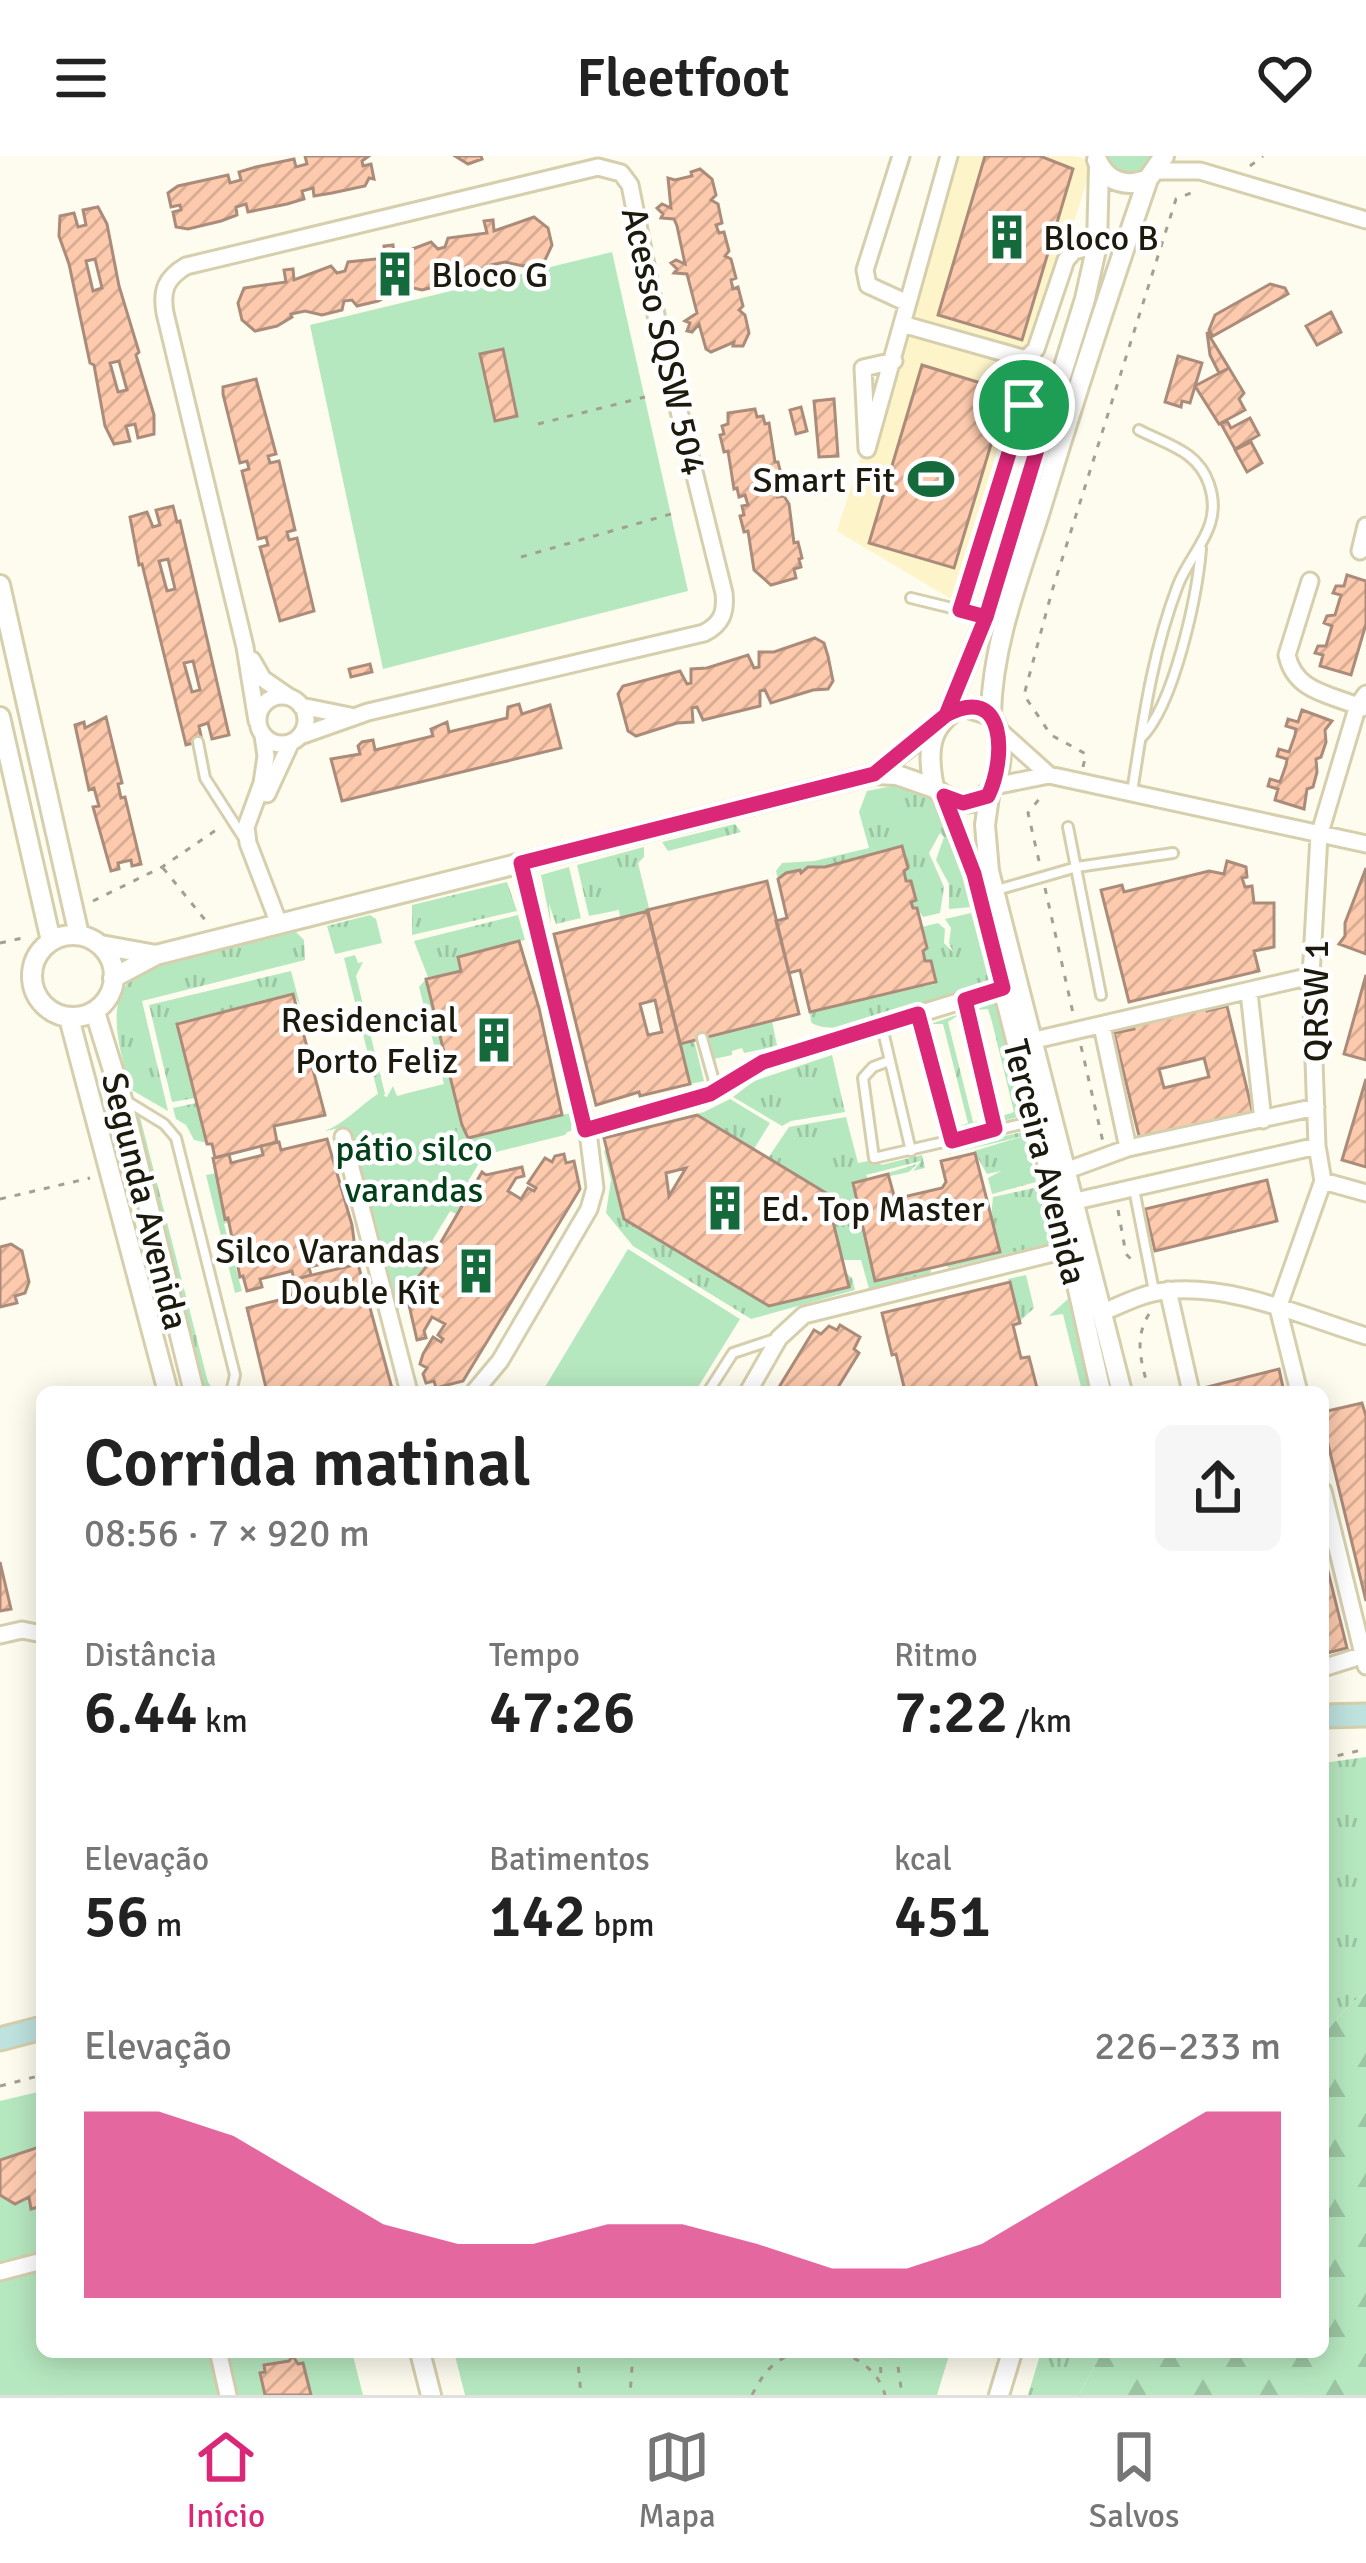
<!DOCTYPE html>
<html lang="pt">
<meta charset="utf-8">
<style>
:root{--surface:#fff;--page:#f6f6f6;--text:#222;--muted:#767676;--line:#e0e0e0;--accent:#db2777}
body{margin:0;font-family:Signika,sans-serif;background:var(--page);color:var(--text);height:100vh;display:flex;flex-direction:column;font-size:45px;white-space:nowrap}
*{box-sizing:border-box;margin:0}
p{font-size:39px;color:var(--muted)}
.icon{flex:none;width:66px;height:66px;fill:none;stroke:currentColor;stroke-width:2;stroke-linecap:round;stroke-linejoin:round}
.map{position:relative;flex:1;overflow:hidden}
.panel{position:absolute;left:36px;top:1230px;width:1293px;height:972px;display:flex;flex-direction:column;background:var(--surface);border-radius:18px;box-shadow:0 6px 30px #0003}
.panel>*{flex:none}
.pin{position:absolute;display:grid;place-items:center;width:102px;height:102px;color:#fff;margin:-51px;border:6px solid #fff;border-radius:50%;box-shadow:0 3px 12px #0007}
.round{display:grid;place-items:center;flex:none;width:126px;height:126px;border-radius:18px;background:var(--page)}
.head{display:flex;align-items:center;justify-content:space-between;height:204px;padding:0 48px}
h1{font-size:66px;font-weight:600;line-height:90px}
.metrics{display:grid;grid-template-columns:repeat(3,1fr);gap:18px;height:204px;padding:12px 48px}
.metrics div{display:grid;align-content:center}
.metrics b{font-size:60px;font-weight:600}
.metrics small{font-size:33px;font-weight:400}
.metrics p{font-size:33px}
.chart{height:336px;padding:24px 48px}
.chart p{display:flex;justify-content:space-between}
.chart svg{width:100%;height:216px;margin-top:12px;fill:var(--accent);opacity:.7}
header{display:flex;justify-content:space-between;align-items:center;height:156px;padding:0 48px;background:var(--surface);font-size:54px;font-weight:600}
.tabs{display:flex;justify-content:space-around;align-items:center;height:168px;border-top:3px solid var(--line);background:var(--surface);font-size:33px;color:var(--muted)}
.tabs a{display:grid;justify-items:center;gap:6px}
.tabs .on{color:var(--accent)}
.map>svg:first-child{display:block}
</style>
<header><svg class="icon" aria-label="menu" viewBox="0 0 24 24"><path d="M4 6h16M4 12h16M4 18h16"/></svg>Fleetfoot<svg class="icon" aria-label="heart" viewBox="0 0 24 24"><path d="M12 20l-8-8c-3-5 5-10 8-4 3-6 11-1 8 4z"/></svg></header>
<div class="map">
<svg width="1366" height="2239" viewBox="0 0 1366 2239">
<defs>
<pattern id="grass-tufts" width="24" height="20" patternUnits="userSpaceOnUse" patternTransform="scale(3)"><rect width="24" height="20" fill="#b6e8bf"/><path d="M3 7l-1-3M5 7V3M7 7l1-3M15 17l-1-3M17 17v-4M19 17l1-3" fill="none" stroke="#9cc6a3"/></pattern>
<pattern id="forest-firs" width="22" height="20" patternUnits="userSpaceOnUse" patternTransform="scale(3)"><rect width="22" height="20" fill="#b6e8bf"/><path d="M5 1l3.5 6h-7zM16 11l3.5 6h-7z" fill="#9cc6a3"/></pattern>
<pattern id="building-hatch" width="6" height="6" patternUnits="userSpaceOnUse" patternTransform="scale(3)"><rect width="6" height="6" fill="#fdcaae"/><path d="M-1 1l2-2M0 6l6-6M5 7l2-2" fill="none" stroke="#d8ad94"/></pattern>
</defs>
<rect width="100%" height="100%" fill="#fefcee"/>
<path fill="#fdf4c9" d="M957 0H1075L1093 6 953 444 837 375Z"/>
<path fill="url(#grass-tufts)" d="M1106 0H1157C1141 21 1121 28 1106 0Z
M902 628C911 631 923 634 929 640 950 658 968 724 972 751L949 753V728L936 704 944 681 940 677 929 697 944 731 940 757 923 761 917 752H913L911 746 916 744 911 725H906L904 715 908 712 900 690C878 695 856 708 829 710 811 711 794 714 778 723L776 715 782 707 814 705 869 692 859 656 867 635Z
M735 668 741 676 668 695 662 686Z
M644 691V701L638 707 649 752 690 744 598 767 620 761 619 754 589 760 577 709Z
M569 711 581 762 556 768 549 748 551 769 541 719Z
M507 726 517 755 412 779V749Z
M971 757 990 828C958 840 835 888 811 866L810 856 935 828 931 805H925L923 795 927 792 922 771 938 767 945 773 944 787 953 796 949 787 951 772 945 763Z
M370 759 376 763 382 787 335 798 327 770Z
M518 759 525 784 458 801 461 815 428 821 414 785Z
M296 776 304 784 305 804 142 845 168 955 130 933C120 892 98 833 149 812Z
M355 799 358 807 363 806 356 820 385 938 370 960 353 974 342 971 325 975C344 968 360 950 378 938L344 802Z
M291 815 300 849 293 838 178 866 195 942 172 946 149 849Z
M426 823 462 969 468 982 571 957V975L484 999 481 1003 382 950 404 938 444 928 419 831Z
M996 845 1022 960 1003 965 1002 960 1014 956 992 866 988 853 974 854Z
M960 858 948 866 973 966 988 964 984 970 960 976 955 972 968 967 943 868H930Z
M772 865 777 890 744 897 742 892 732 895V899L714 903 709 881Z
M694 884 704 925 690 928 680 888Z
M832 899 845 956 791 965 782 970 733 941 754 925Z
M730 943 770 967 754 993 697 959 630 975 704 956Z
M196 947 207 987 194 984 186 969 176 963 173 952Z
M135 955 139 957 208 1226 215 1236H206Z
M846 961 858 1007 879 1003 881 1009 922 999 925 1012 913 1015 921 1005 866 1019 868 1023 917 1008 909 1016 852 1028 876 1125 931 1113 930 1121 870 1136 861 1104H843L826 1037 768 1002 789 971Z
M1023 976 1026 979 1036 1026 992 1038 988 1022 1001 1015 987 1018 974 995 1024 980 948 998 959 990Z
M607 994 624 1063 768 1150 848 1131 846 1117 852 1122 855 1134 751 1163 633 1090 606 1057 611 1024 604 995Z
M217 1017 225 1062 229 1066 224 1068 242 1135 235 1137 206 1019Z
M467 1024 472 1028 458 1059 450 1055 422 1100 430 1106 416 1120 397 1157 395 1146Z
M1038 1031 1052 1087 948 1112 947 1109 1000 1096 991 1061 993 1041Z
M1026 1119 1034 1152 1020 1165 1008 1123Z
M1068 1143 1090 1230 1081 1231 1063 1158 1049 1160Z
M1366 1601V1837L1351 1847 1323 1879V1607Z
M1041 2196H1102L1079 2239H1028Z"/>
<path fill="url(#forest-firs)" d="M1366 1837V2239H1079L1102 2196H1323V1879L1351 1847Z"/>
<path fill="#b6e8bf" d="M612 96 688 435 383 513 310 169Z
M445 929 458 985 571 957 573 968 565 979 484 999 395 1146 352 978 344 971 325 975C344 968 360 950 378 938L387 941 393 930 397 940Z
M628 1093 740 1163 695 1236H542Z
M42 1935V2196H352L363 2239H0V1945Z
M454 2196H950L937 2239H465Z"/>
<path fill="url(#building-hatch)" stroke="#ab8b7a" stroke-width="3" fill-rule="evenodd" d="M305 0H369L362 5 363 10 371 8 374 23 369 22 365 30 332 37 314 40 313 32 302 35 304 43 287 48 248 56 246 48 236 51 237 59 221 65 188 73 176 71 173 56 181 54 180 49 171 51 168 37 178 30 228 19 230 27 241 24 239 16 256 11 294 3 296 11 307 8Z
M455 0H481L482 3 468 8Z
M985 0H1040L1073 13 1022 184 938 159Z
M700 13 712 23 716 39 711 44 718 48 722 67 716 69 719 77 724 76 729 95 725 100 731 103 736 122 731 124 733 133 738 131 743 150 739 154 745 159 749 177 743 190H733L734 186 711 196 706 193 699 168 692 176 687 175 690 167 685 165 697 157 687 118 674 117 677 113 671 107 676 104 685 108 677 70 674 63 661 62 663 58 657 52 662 48 671 52 668 22 675 24 692 20 691 16Z
M98 51 107 68 119 130 139 196 136 199 154 259V278L138 282 135 268 126 270 130 285 114 288 105 270 94 209 90 207 69 108 59 80 60 60 74 57 78 71 86 69 83 54ZM95 103 102 132 93 135 86 105ZM119 205 127 234 118 236 110 207Z
M534 61 548 72 552 89 545 104 523 110 505 106 491 109 477 121 458 125 452 119 444 121 442 129 422 134 405 130 391 133 388 140 378 145 357 150 352 144 344 145 342 154 322 159 305 155 291 158 292 161 277 170 255 175 242 164 238 147 244 132 286 126 284 114 293 113 294 124 331 110 337 117 345 115 348 106 386 102 384 90 393 89 394 100 431 86 438 93 445 91 448 82 487 77 484 65 493 64 494 75Z
M1270 128 1285 132 1288 138 1213 180 1209 174 1215 159Z
M1331 156 1341 176 1317 189 1306 170Z
M1207 176 1229 212 1219 217 1210 199Z
M503 193 517 260 495 265 480 198Z
M1178 200 1202 207 1190 247 1182 245 1181 251 1165 246Z
M922 209 1007 235 954 412 869 387Z
M1229 212 1244 237 1239 243 1245 254 1219 268 1195 230Z
M256 223 276 298 268 300 270 307 279 305 295 374 287 376 289 384 297 382 314 455 280 465 260 391 268 389 266 381 258 383 242 315 249 313 247 305 240 307 223 238V231Z
M834 243 838 300 819 301 814 245Z
M801 251 807 275 796 278 790 254Z
M755 253 757 261 763 260 765 268 769 267 775 306H778L782 322 781 330 774 332 777 341 784 340 789 348 794 387 798 386 802 402 799 403 801 411 794 413 796 422 771 429 754 414 748 375 744 376 740 360 744 359 742 350 748 349 745 339 739 341 737 332 734 333 728 295 724 296 720 279 724 278 722 270 728 268V257Z
M1250 262 1259 279 1235 293 1221 268 1227 265 1231 272Z
M1251 286 1262 307 1247 316 1235 294Z
M173 350 177 366 180 365 229 579 212 583 208 567 199 570 202 585 186 589 142 408 139 409 130 361 147 356 153 371 160 369 156 354ZM168 403 175 433 167 435 159 405ZM193 505 200 534 192 536 184 507Z
M1347 419 1366 425V468L1351 519 1320 510 1323 499 1315 497 1318 490H1326L1332 470 1324 467 1327 460 1335 459 1341 439 1333 437 1336 430H1344Z
M815 482 824 487 828 500 833 525 828 533 813 534 771 547 765 534 760 535V550L703 564 697 551 692 552 693 566 677 567 636 580 628 575 618 538 623 530 680 515 687 528 691 527V513L707 512 748 499 754 512 759 511V496H774Z
M370 508 372 516 351 521 349 513Z
M519 548 522 558 550 549 561 592 342 645 331 603 360 598 358 590 362 586 373 584 375 594 433 580 431 573 447 566 449 576 507 562 508 551Z
M1302 554 1332 565 1325 574 1326 586 1321 601 1316 603 1317 616 1313 631 1307 633 1304 653 1275 644 1278 633 1268 630 1270 623 1280 626 1286 609 1287 603 1277 600 1279 593 1289 596 1295 579 1296 573 1286 570 1288 563 1298 566Z
M106 561 122 627 118 628 121 642 125 641 141 708 132 710 131 704 118 707 119 713 111 715 93 651 99 650 94 632 89 634 75 569 84 566 85 572Z
M902 690 908 712 904 715 906 725H911L916 744 911 746 913 752H917L927 792 923 795 925 805H931L936 826 810 856 800 814 789 817 776 765 787 762 778 723 786 717 800 714 801 717 808 711H825Z
M1227 705 1246 711 1247 721 1242 722 1245 731 1252 730 1254 747H1274V791L1254 795 1259 815 1129 846 1101 734 1122 729 1124 736 1209 715 1224 718Z
M1366 712V798L1339 788 1345 780V767Z
M767 725 799 858 680 888 647 754Z
M648 755 690 928 640 940 639 936 596 949 554 778ZM655 844 662 876 648 879 640 848Z
M519 785 539 852 562 959 468 982 462 969 426 823 461 815 458 801Z
M1366 819V904L1344 898Z
M293 838 325 959 274 970 277 986 215 1002 212 988H207L177 868Z
M1206 850 1207 855 1227 850 1253 958 1140 984 1114 877 1134 873 1133 868ZM1204 902 1209 921 1164 932 1159 913Z
M1366 923V1011L1342 1004Z
M697 959 826 1037 849 1131 769 1150 624 1063 604 982ZM686 1012 669 1040 666 1017Z
M327 983 352 1069 356 1100 309 1111 311 1119 294 1124 292 1115 260 1123 262 1131 247 1135 243 1120 240 1121 228 1062 225 1063 213 1002 229 998 231 1007 263 999 261 990 279 986 281 994Z
M975 997 1000 1096 875 1125 853 1027 888 1018 895 1043 942 1032 946 1026 941 1005Z
M564 998 566 1007 574 1005 580 1033 463 1225 436 1232 434 1225 426 1227 423 1218 427 1212 420 1208 423 1198 433 1181 441 1186 443 1183 438 1179 445 1168 432 1161 424 1175 426 1182 417 1184 409 1149 403 1146 408 1133 427 1110 482 1016 486 1019 522 1011 524 1020 516 1022 508 1035 521 1043 528 1032 534 1035 536 1032 528 1027 545 1002 552 1006 555 1000Z
M1267 1024 1277 1065 1155 1095 1145 1053Z
M11 1088 22 1095 29 1126 25 1137 15 1140 17 1147 0 1151V1091Z
M358 1108 393 1236H267L247 1152 291 1141 287 1125Z
M1010 1126 1020 1167 1013 1169 1021 1202 1029 1201 1038 1236H901L904 1231 896 1198 892 1199 882 1157Z
M840 1169 860 1181 854 1193 859 1197 835 1236H776L814 1174 821 1178 829 1170 837 1174Z
M1279 1213 1284 1236H1208L1207 1231Z
M1362 1247 1366 1260V1445L1323 1267V1256Z
M1323 1395 1347 1492 1323 1498Z
M0 1406 11 1453 0 1455Z
M42 1990V2050L31 2053 29 2041 15 2048 0 2039V2004Z
M293 2200 298 2208 303 2207 311 2239H265L260 2217 265 2216 264 2209 289 2205Z"/>
<g fill="none" stroke-linecap="round" stroke-linejoin="round">
<g stroke="#d6cfad" stroke-width="14">
<path id="service" d="M911 442 960 454
M984 460 960 454 1022 252 1050 245
M1141 582C1174 549 1197 441 1201 393
M198 586 205 622 243 681
M1132 636C1143 566 1152 497 1178 429 1192 394 1224 371 1209 328 1198 295 1168 289 1139 274
M1068 671 1101 839
M997 734 1077 711 1173 697
M965 845 995 973
M918 859 951 985
M882 871 911 995
M702 882 716 932
M889 905 873 911 863 922 874 1002 1035 965
M128 946 164 968 176 982 235 1219 231 1236
M1134 1033 1154 1135
M708 1236 733 1197 778 1182"/>
</g>
<g stroke="#d6cfad" stroke-width="21">
<path id="minor" d="M901 0 865 114 868 129 905 146
M1157 15H1200L1366 64
M902 168 1026 203 1036 193 1066 104 1074 95 1097 89
M894 205 863 212 867 293 949 0
M1360 395 1366 370
M1310 425 1287 499C1295 537 1332 538 1362 552
M252 504 263 523 289 541
M258 564a24 24 0 1 1 48 0a24 24 0 1 1-48 0Z
M301 550 350 560
M257 565 245 491 165 157C161 134 166 122 186 110L598 11 621 17 630 29 659 174 724 437C726 456 722 468 704 477L368 556 300 580
M1000 575 1049 619
M263 580 266 600 262 627 246 671 248 687 279 768
M994 630 1049 619 1366 688
M267 638 291 586
M1249 836 1263 964
M1102 870 1128 992
M1035 884 1311 820
M585 974 711 938 763 906 1003 832
M343 981 409 1236
M1068 1014 1128 992 1316 951
M1323 1025 1366 1037
M1076 1045 1317 990
M1168 1134 1191 1236
M1103 1156C1123 1148 1143 1137 1165 1135 1231 1127 1304 1161 1366 1180
M474 1236 500 1205 589 1053 595 1032 589 984 521 707
M748 1236 779 1182 804 1159 1069 1093
M1299 1236 1278 1152 1323 1025 1317 990 1311 820 1319 680 1358 549 1366 538
M1323 1335 1366 1510
M0 1479 22 1474 42 1478
M1323 1512 1364 1499
M0 2116 42 2105
M219 2199 228 2239"/>
</g>
<g stroke="#d6cfad" stroke-width="24">
<path id="tertiary" d="M1097 4C1107 26 1126 32 1148 23L1164 0
M0 429 79 779
M962 550 991 559C1016 602 991 679 934 632 927 596 927 570 962 550Z
M946 559 986 461 1085 143 1097 89 1099 11
M991 559C992 489 1019 421 1040 355 1074 243 1110 133 1148 23
M0 561 51 785
M874 618 935 570
M943 640 974 718 1069 1093 1101 1236
M989 640 985 669 989 715 1122 1236
M32 820a41 41 0 1 1 82 0a41 41 0 1 1-82 0Z
M101 789 156 799
M113 822 156 799 874 618 897 619 934 632
M95 856 122 943 194 1236
M69 862 168 1236
M420 2196 431 2239
M999 2239 1012 2196"/>
</g>
<g stroke="#d6cfad" stroke-width="27">
<path id="secondary" d="M1323 1560 1366 1559
M0 1883 42 1872"/>
</g>
<path stroke="#a3a093" stroke-width="3" stroke-dasharray="6 9" stroke-linecap="butt" d="M1250 10 1263 0
M538 268 645 241
M521 401 671 358
M1083 611 1086 598 1051 579 1024 539 1052 435 1176 43 1198 34
M1039 705 1028 657 1044 637
M163 712 206 765
M1045 732 1073 857
M93 745 162 711 219 672
M0 787 27 781
M1081 890 1103 986
M0 1043 90 1022
M1118 1054 1126 1098 1134 1106
M1149 1158C1133 1184 1142 1207 1149 1236
M1323 1603 1366 1593
M0 1930 42 1919
M577 2196 581 2239
M629 2196 632 2211 630 2239
M840 2196C862 2204 879 2217 885 2239
M880 2196 881 2222
M896 2196 902 2239
M752 2239C764 2216 772 2206 796 2196"/>
<use href="#service" stroke="#fff" stroke-width="8"/>
<use href="#minor" stroke="#fff" stroke-width="15"/>
<use href="#tertiary" stroke="#fff" stroke-width="18"/>
<use href="#secondary" stroke="#bee2de" stroke-width="21"/>
</g>
<g fill="none" stroke-linecap="round" stroke-linejoin="round">
<g stroke="#fff" stroke-width="24">
<path id="route" d="M1024 249 960 454 986 461 946 559 874 618 521 707 585 974 710 938 763 906 918 858 952 985 995 973 965 844 1003 832 974 718 944 640 963 647 988 640C1006 603 1007 526 946 559L986 461 1052 244 1024 249"/>
</g>
<use href="#route" stroke="#db2777" stroke-width="15"/>
</g>
<defs>
<g id="building-bare" transform="scale(3.6)"><path d="M-4-6H4V6H1V3H-1V6H-4ZM-2.5-4.3h1.7v1.8h-1.7ZM.8-4.3h1.7v1.8H.8ZM-2.5-1h1.7V.8h-1.7ZM.8-1h1.7V.8H.8Z" fill="#156a3c" stroke="#fff" stroke-width="2.5" paint-order="stroke"/></g>
<g id="stadium-bare" transform="scale(3.6)"><path d="M0-5a6.5 5 0 1 0 0 10a6.5 5 0 1 0 0-10ZM-3.5-1.8h7v3.6h-7Z" fill="#156a3c" stroke="#fff" stroke-width="2.5" paint-order="stroke"/></g>
</defs>
<g fill-rule="evenodd">
<use href="#building-bare" x="1007" y="81"/>
<use href="#building-bare" x="395" y="118"/>
<use href="#stadium-bare" x="931" y="323"/>
<use href="#building-bare" x="494" y="884"/>
<use href="#building-bare" x="725" y="1052"/>
<use href="#building-bare" x="476" y="1115"/>
</g>
<g text-anchor="middle" stroke-width="9" stroke-linejoin="round" paint-order="stroke">
<g font-size="36" fill="#1c190d" stroke="#fff" text-anchor="start">
<text x="1043" y="94">Bloco B</text>
<text x="431" y="131">Bloco G</text>
<text x="895" y="336" text-anchor="end">Smart Fit</text>
<text x="458" y="876" text-anchor="end">Residencial<tspan x="458" dy="41">Porto Feliz</tspan></text>
<text x="761" y="1065">Ed. Top Master</text>
<text x="440" y="1107" text-anchor="end">Silco Varandas<tspan x="440" dy="41">Double Kit</tspan></text>
</g>
<g font-size="36" fill="#1c190d" stroke="#fff">
<text transform="translate(665 185) rotate(77)" y="13">Acesso SQSW 504</text>
<text transform="translate(1315 845) rotate(-90)" y="13">QRSW 1</text>
<text transform="translate(1046 1006) rotate(76)" y="13">Terceira Avenida</text>
<text transform="translate(146 1045) rotate(76)" y="13">Segunda Avenida</text>
</g>
<g font-size="36" fill="#024019" stroke="#fff">
<text x="414" y="1005">pátio silco<tspan x="414" dy="41">varandas</tspan></text>
</g>
</g>
</svg>
<div class="pin" style="left:1024px;top:249px;background:#1e9e55"><svg class="icon" aria-label="arrive" viewBox="0 0 24 24"><path d="M6 21V4h12l-3 4 3 4H6"/></svg></div>
<section class="panel">
<div class="head"><div><h1>Corrida matinal</h1><p>08:56 · 7 × 920 m</p></div><a class="round"><svg class="icon" aria-label="share" viewBox="0 0 24 24"><path d="M12 15V3M7 8l5-5 5 5M5 13v7h14v-7"/></svg></a></div>
<div class="metrics">
<div><p>Distância</p><b>6.44<small> km</small></b></div>
<div><p>Tempo</p><b>47:26</b></div>
<div><p>Ritmo</p><b>7:22<small> /km</small></b></div>
</div>
<div class="metrics">
<div><p>Elevação</p><b>56<small> m</small></b></div>
<div><p>Batimentos</p><b>142<small> bpm</small></b></div>
<div><p>kcal</p><b>451</b></div>
</div>
<div class="chart"><p><span>Elevação</span>226–233 m</p>
<svg viewBox="0 0 160 44" preserveAspectRatio="none"><path d="M0 44V6L10 6L20 11L30 20L40 29L50 33L60 33L70 29L80 29L90 33L100 38L110 38L120 33L130 24L140 15L150 6L160 6V44z"/></svg>
</div>
</section>
</div>
<nav class="tabs">
<a class="on"><svg class="icon" aria-label="home" viewBox="0 0 24 24"><path d="M3 11l9-7 9 7M6 9v11h12V9"/></svg>Início</a>
<a><svg class="icon" aria-label="map" viewBox="0 0 24 24"><path d="M3 6l6-2 6 2 6-2v14l-6 2-6-2-6 2zM9 4v14M15 6v14"/></svg>Mapa</a>
<a><svg class="icon" aria-label="saved" viewBox="0 0 24 24"><path d="M7 4h10v16l-5-4-5 4z"/></svg>Salvos</a>
</nav>
